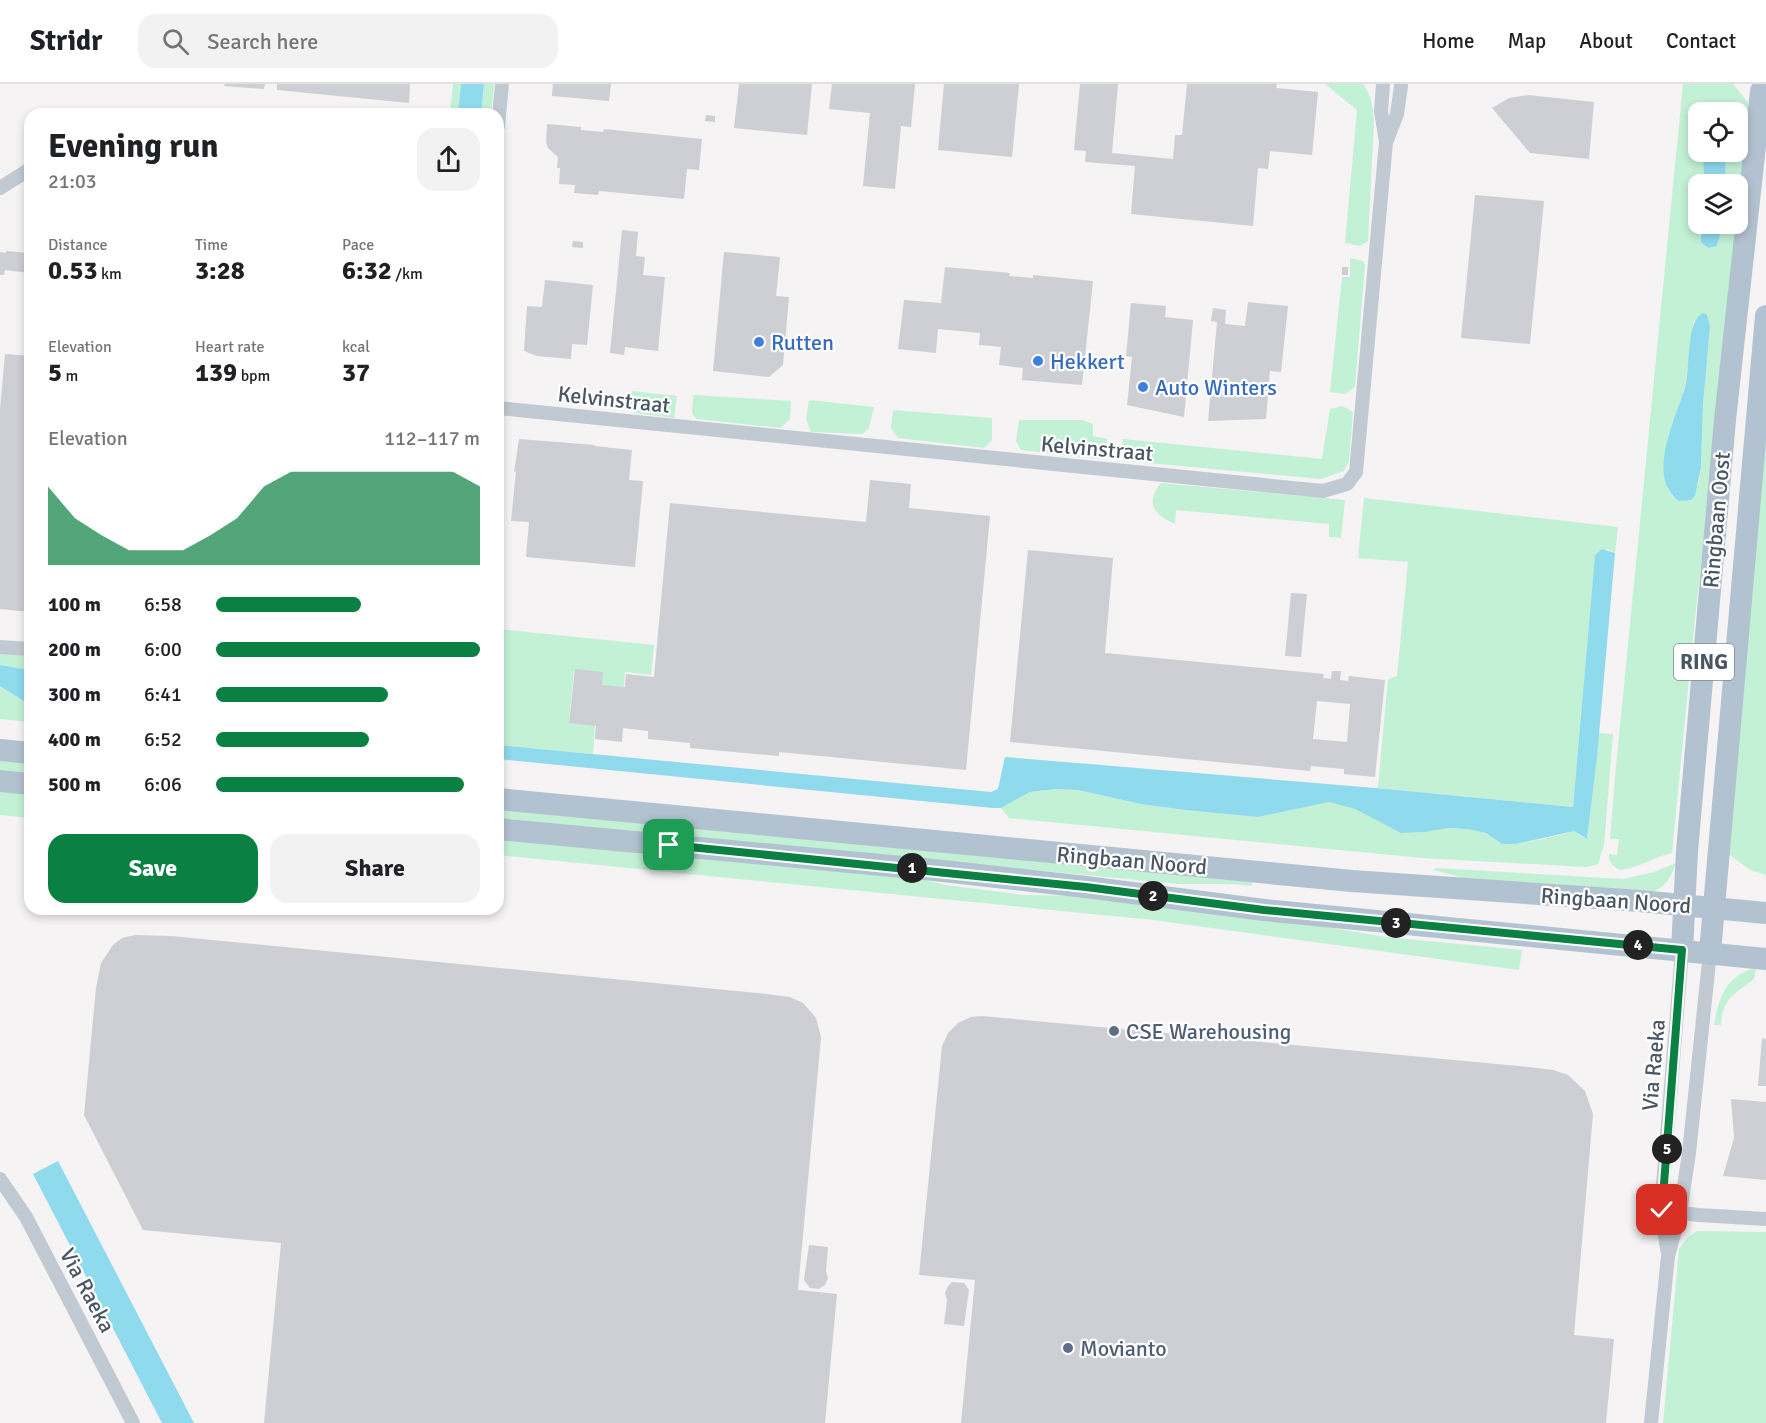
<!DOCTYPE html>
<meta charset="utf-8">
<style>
:root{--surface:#fff;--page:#f2f2f2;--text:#202124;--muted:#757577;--line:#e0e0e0;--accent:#0b8043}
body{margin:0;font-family:Signika,sans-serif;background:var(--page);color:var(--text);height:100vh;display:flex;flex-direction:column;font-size:22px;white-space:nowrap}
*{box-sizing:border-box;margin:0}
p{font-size:20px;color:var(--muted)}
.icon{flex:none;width:33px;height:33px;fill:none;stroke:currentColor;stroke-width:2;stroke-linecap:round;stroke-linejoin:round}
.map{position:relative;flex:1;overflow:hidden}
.panel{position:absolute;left:24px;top:24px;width:480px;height:807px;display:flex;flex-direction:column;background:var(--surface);border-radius:18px;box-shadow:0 3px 9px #0003}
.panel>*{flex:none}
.buttons{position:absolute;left:1688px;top:18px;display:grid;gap:12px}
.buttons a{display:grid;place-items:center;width:60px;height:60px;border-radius:12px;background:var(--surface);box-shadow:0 3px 9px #0003;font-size:30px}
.pin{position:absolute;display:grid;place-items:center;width:51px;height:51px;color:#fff;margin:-26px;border-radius:12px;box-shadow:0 3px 9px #0006}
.km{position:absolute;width:30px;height:30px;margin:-15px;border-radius:50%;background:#222;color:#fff;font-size:16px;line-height:30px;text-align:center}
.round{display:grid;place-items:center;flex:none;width:63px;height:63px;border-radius:18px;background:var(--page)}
.head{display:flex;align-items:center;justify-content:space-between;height:102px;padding:0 24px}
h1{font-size:33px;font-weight:700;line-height:45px}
.figures{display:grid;grid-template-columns:repeat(3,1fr);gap:9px;height:102px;padding:6px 24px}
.figures div{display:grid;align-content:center}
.figures b{font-size:26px;font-weight:700}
.figures small{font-size:16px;font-weight:400}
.figures p{font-size:16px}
.chart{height:168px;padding:12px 24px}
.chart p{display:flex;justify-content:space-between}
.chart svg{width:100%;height:108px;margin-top:6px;fill:var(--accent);opacity:.7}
.button{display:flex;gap:12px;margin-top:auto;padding:12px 24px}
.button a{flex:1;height:69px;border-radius:18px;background:var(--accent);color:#fff;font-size:24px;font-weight:700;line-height:69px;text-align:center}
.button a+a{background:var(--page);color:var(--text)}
ul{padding:0 24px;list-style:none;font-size:20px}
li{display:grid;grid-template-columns:96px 72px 1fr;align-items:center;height:45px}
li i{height:15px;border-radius:8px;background:var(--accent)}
header{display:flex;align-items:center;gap:36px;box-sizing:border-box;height:84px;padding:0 30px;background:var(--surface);border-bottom:2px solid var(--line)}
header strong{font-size:28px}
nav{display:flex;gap:33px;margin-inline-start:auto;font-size:21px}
.search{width:420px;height:54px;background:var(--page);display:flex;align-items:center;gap:15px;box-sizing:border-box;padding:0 21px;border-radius:18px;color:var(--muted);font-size:22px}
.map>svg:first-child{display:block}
</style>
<header>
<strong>Stridr</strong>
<div class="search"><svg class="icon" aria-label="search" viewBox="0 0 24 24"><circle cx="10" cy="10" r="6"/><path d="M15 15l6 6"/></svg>Search here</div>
<nav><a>Home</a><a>Map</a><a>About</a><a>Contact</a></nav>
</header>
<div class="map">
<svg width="1766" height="1339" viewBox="0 0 1766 1339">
<rect width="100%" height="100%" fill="#f5f3f3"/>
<path fill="#c3f1d5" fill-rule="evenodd" d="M453 0H461L458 30H450Z
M484 0H494L491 30H481Z
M1325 0H1363C1372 12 1373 24 1374 39L1368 157 1360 162 1345 159 1357 26Z
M1683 0H1733L1747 17 1752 31 1695 534 1672 769C1654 773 1639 784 1620 786 1614 782 1608 779 1609 770L1617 771 1619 755H1610L1615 693ZM1698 28H1737V68H1726L1725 100H1737V140H1723L1717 162 1708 164 1700 152 1701 140H1698V100H1704L1703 68H1698ZM1694 236 1710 243 1703 321 1701 384 1698 401 1673 413 1668 406 1664 373 1686 298Z
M1350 174 1363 177 1365 181 1355 303 1345 310 1330 308 1342 193H1350Z
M632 307 677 312 674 334 635 329 630 324Z
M693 311 791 317 790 335 780 344 697 335 692 330Z
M809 316 874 323 869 344 862 350 811 348 806 335Z
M1342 322 1353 328 1349 377 1344 387 1321 395 1128 377 1121 369 1123 355 1322 375 1330 325Z
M893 326 992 334V356L984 364 898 354 891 344Z
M1766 327V791L1750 786 1726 768Z
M1019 336H1082L1093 340V352L1107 355 1108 369 1098 375 1021 366 1016 357Z
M1161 399 1345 416 1341 454 1329 453V440L1176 426 1175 440C1154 431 1145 419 1161 399Z
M1364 414 1618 443 1615 469 1607 465 1595 471 1573 723 1378 704 1388 595 1397 592 1408 478 1358 474Z
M498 545 654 561 651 591 625 588 624 605 600 602 601 589 574 587 569 638 595 641 593 670 498 661Z
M0 567 30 569V586L0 581Z
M0 602 30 621V638L0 635Z
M1599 649 1613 650 1604 761 1598 780 1586 783 1422 774 1009 734 1001 724 1030 708 1056 705 1078 706 1141 720 1185 726 1258 733 1329 718 1355 725 1402 749 1425 748 1449 744 1467 745 1486 749 1502 760H1516L1548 754 1574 747 1582 753 1587 755Z
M0 674 30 677V689L0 686Z
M0 705 30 707V734L0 731Z
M498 723 1252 795V802L1232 800H1179L498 734Z
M498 753 907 792 946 801 1023 811 1086 812 1315 841 1386 853 1522 866 1519 886 1153 836 498 771Z
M1676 779C1671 794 1665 805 1648 809L1468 795 1433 786 1437 784 1623 795 1654 788Z
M1756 884 1754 895C1735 910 1722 914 1721 941H1714C1719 913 1726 891 1756 884Z
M1697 1147 1766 1148V1339H1663L1679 1165 1687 1154Z"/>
<path fill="#90daee" d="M461 0H484L481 30H458Z
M1703 68H1726L1725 100H1704Z
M1701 140H1723L1717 162 1708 164 1701 158Z
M1703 229 1707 231 1710 243 1703 321 1701 384 1695 411 1691 416 1679 417C1644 393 1678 331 1686 299 1690 281 1686 237 1703 229Z
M1602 465 1615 469 1597 673 1587 755 1574 747 1516 760H1502L1486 749 1467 745 1449 744 1425 748 1401 749 1355 725 1329 718 1258 733 1185 726 1141 720 1078 706 1056 705 1030 708 1001 724H993L498 675V661L991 708 998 705 1005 673 1387 705 1573 723 1595 471Z
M0 581 30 586V621L0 602Z
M58 1077 194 1339H162L33 1090Z"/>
<path fill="#cdcfd5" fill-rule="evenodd" d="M225 0H265L264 5 224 2Z
M277 0H410L409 19 277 6Z
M553 0H611L609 17 552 12Z
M739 0H812L807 51 734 44Z
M832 0H915L911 43 901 42 895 105 863 102 870 29 829 25Z
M944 0H1019L1012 73 938 66Z
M1080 0H1118L1112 69 1173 75 1175 51H1182L1187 0H1277L1276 4 1318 8 1312 71 1270 67 1268 85 1258 84 1253 142 1131 130 1135 82 1085 78 1086 67 1074 66Z
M1528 11 1594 18 1589 75 1530 69 1492 24 1509 14Z
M706 31 715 32V38L705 37Z
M547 40 581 43V46L603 48 604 45 702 55 699 86 687 85 684 115 599 107 598 111 574 109 575 101 559 100 560 84H557L558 73 548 64 546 58Z
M1475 111 1544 117 1530 260 1461 254Z
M622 146 638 148 636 172 645 173 643 191 665 193 658 267 625 263 624 271 610 269Z
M573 157 583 158V164L572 163Z
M6 167 30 169V189L5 186 4 191H0V168L6 169Z
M724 168 780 173 776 212 789 213 783 281 769 293 713 287Z
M945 183 1010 189 1009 192 1033 194V191L1093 197 1082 301 1022 296 1023 284 999 281 1001 263 979 261 980 249 938 245 936 269 898 265 904 216 941 219Z
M1342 183H1348V191H1342Z
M545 196 593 201 587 261 572 260 571 275 537 272 524 267 527 222 542 223Z
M1248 218 1288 222 1281 288 1270 287 1266 335 1208 337 1217 238 1211 237 1213 224 1226 226 1225 240 1245 242Z
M1131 219 1166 222 1165 233 1193 236 1184 333 1127 321 1132 273 1126 272Z
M5 270 30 272V528L0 525V325Z
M519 355 595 361 594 362 632 366 629 396 643 397 635 483 526 473 529 438 511 437 516 387 514 388Z
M870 396 911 400 909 424 990 432 966 686 779 668V672L690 664V659L648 655V647L623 644 622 658 595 655 596 642 569 639 575 585 603 588 602 601 625 603 626 590 654 593 670 419 866 438Z
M1028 466 1113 474 1105 569 1324 590 1323 594 1331 595 1332 587H1341L1340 596 1348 597 1349 592 1385 596 1375 693 1344 690V685L1311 682 1310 687 1010 658ZM1317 617 1350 620 1347 658 1313 655Z
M1291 509 1307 510 1301 573 1285 572Z
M135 851 171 852 757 909 790 913 803 919 816 934 821 953 798 1206 837 1210 825 1339H264L281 1159 143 1146 84 1031 96 904 101 879 113 861 122 854Z
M982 932 1529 983 1553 986 1568 991 1585 1007 1593 1030 1574 1251 1614 1255 1606 1339H961L975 1196 919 1191 942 962 948 949 958 939 971 933Z
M1762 954 1766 955V1002H1758Z
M1731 1015 1766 1018V1096L1723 1092 1734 1054Z
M809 1161 828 1163 826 1187 828 1194 825 1201 819 1205 810 1204 804 1196Z
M952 1198 964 1199 969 1206 964 1242 944 1240 947 1216 945 1209 948 1202Z"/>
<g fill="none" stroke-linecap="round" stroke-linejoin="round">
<path stroke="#c1cad2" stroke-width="14" d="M498 42 502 0
M1387 56 1397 30 1401 2
M0 104 30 85
M498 324 1323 407 1347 400 1356 388 1386 58 1381 27 1383 0
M0 563 30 565
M0 1095 26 1133 133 1339
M1672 1128 1699 1131 1766 1135
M1667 1165 1661 1126 1682 866
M1651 1339 1668 1172 1680 1129 1689 1069 1710 868"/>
<path stroke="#b3c2d1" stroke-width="22" d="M0 666 30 669
M0 697 30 700
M498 715 1352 797 1640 817 1766 829
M498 745 934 786 1086 803 1264 826 1766 875
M1682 866 1687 767 1725 336 1761 7
M1710 868 1766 232"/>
</g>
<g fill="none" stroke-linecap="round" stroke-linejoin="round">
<g stroke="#fff" stroke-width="12">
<path id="route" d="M669 761 1086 803 1264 826 1682 866 1662 1126"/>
</g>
<use href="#route" stroke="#0b8043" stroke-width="8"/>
</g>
<g fill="#3f7fe0" stroke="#fff" stroke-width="2">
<circle cx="759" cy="258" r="6"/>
<circle cx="1038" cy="277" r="6"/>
<circle cx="1143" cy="303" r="6"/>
</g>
<g fill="#5c6f8a" stroke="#fff" stroke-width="2">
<circle cx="1114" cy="947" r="6"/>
<circle cx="1068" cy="1264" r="6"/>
</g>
<g text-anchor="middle" stroke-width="4.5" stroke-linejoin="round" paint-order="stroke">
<rect fill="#fff" stroke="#808990" stroke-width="1.5" x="1674" y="560" width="60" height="36" rx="4.5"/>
<g font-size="21" font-weight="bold" fill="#4a5661">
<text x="1704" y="585">RING</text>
</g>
<g font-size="22" fill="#366cbe" stroke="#fff" text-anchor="start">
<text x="771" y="266">Rutten</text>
<text x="1050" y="285">Hekkert</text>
<text x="1155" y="311">Auto Winters</text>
</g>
<g font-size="22" fill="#4a5661" stroke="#fff">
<text transform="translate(614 315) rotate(6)" y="8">Kelvinstraat</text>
<text transform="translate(1097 364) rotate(5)" y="8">Kelvinstraat</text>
<text transform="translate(1716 436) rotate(-85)" y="8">Ringbaan Oost</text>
<text transform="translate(1132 776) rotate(5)" y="8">Ringbaan Noord</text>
<text transform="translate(1616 816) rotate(4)" y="8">Ringbaan Noord</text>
<text transform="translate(1653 981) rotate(-85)" y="8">Via Raeka</text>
<text transform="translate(88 1206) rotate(62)" y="8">Via Raeka</text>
</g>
<g font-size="22" fill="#4e5e75" stroke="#fff" text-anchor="start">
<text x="1126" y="955">CSE Warehousing</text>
<text x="1080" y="1272">Movianto</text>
</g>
</g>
</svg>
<div class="buttons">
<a><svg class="icon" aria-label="locate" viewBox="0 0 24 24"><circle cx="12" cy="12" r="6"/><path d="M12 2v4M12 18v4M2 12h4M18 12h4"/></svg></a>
<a><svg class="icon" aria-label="layers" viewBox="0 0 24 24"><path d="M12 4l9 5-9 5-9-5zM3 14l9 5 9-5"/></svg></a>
</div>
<div class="pin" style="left:669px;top:761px;background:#1e9e55"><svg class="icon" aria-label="arrive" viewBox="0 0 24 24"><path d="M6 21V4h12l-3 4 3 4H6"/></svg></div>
<div class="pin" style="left:1662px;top:1126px;background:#d93025"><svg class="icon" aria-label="check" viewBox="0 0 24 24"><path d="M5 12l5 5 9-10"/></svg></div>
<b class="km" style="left:912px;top:784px">1</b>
<b class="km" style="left:1153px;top:812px">2</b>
<b class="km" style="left:1396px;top:839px">3</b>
<b class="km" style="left:1638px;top:861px">4</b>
<b class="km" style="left:1667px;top:1065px">5</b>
<section class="panel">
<div class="head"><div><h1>Evening run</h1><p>21:03</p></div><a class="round"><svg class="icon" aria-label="share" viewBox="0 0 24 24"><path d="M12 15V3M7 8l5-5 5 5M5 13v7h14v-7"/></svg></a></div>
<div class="figures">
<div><p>Distance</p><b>0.53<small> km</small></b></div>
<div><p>Time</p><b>3:28</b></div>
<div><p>Pace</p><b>6:32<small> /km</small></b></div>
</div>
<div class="figures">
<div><p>Elevation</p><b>5<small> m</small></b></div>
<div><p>Heart rate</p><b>139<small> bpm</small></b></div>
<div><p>kcal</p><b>37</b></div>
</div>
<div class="chart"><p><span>Elevation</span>112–117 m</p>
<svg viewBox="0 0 160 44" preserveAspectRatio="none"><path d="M0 44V12L10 25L20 32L30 38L40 38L50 38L60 32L70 25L80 12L90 6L100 6L110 6L120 6L130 6L140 6L150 6L160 12V44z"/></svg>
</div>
<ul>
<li><b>100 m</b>6:58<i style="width:55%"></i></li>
<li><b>200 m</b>6:00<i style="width:100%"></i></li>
<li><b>300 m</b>6:41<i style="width:65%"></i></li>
<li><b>400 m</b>6:52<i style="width:58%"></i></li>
<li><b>500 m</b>6:06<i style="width:94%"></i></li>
</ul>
<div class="button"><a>Save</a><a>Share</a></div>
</section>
</div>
